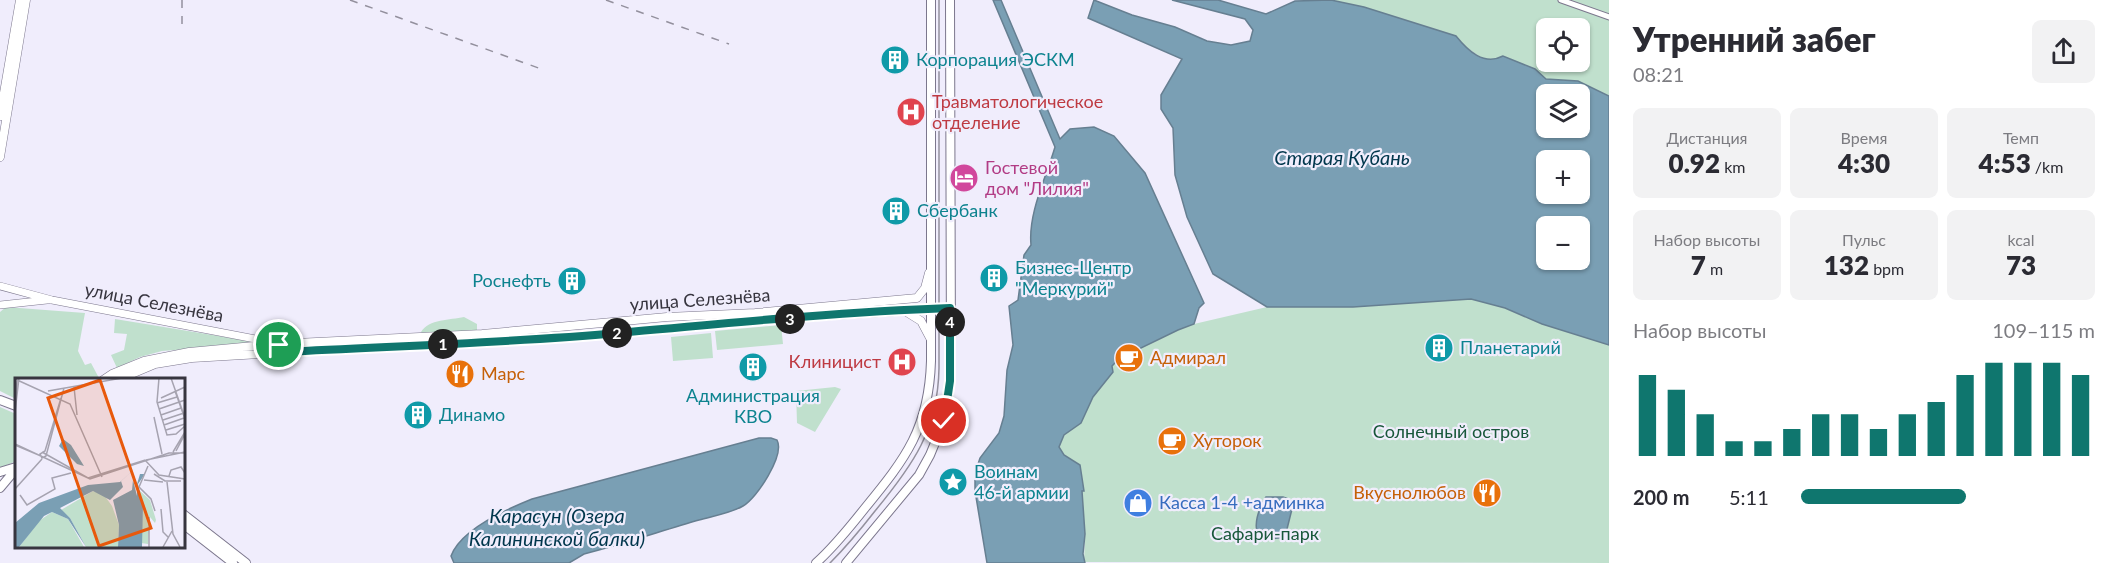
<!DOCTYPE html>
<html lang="ru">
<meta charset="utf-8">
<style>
:root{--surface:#fff;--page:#f2f2f3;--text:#2b2b33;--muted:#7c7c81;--accent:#0f766e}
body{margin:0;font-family:Lato,sans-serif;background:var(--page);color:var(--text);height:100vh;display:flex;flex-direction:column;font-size:22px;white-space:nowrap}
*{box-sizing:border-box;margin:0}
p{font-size:20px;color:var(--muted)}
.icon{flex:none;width:33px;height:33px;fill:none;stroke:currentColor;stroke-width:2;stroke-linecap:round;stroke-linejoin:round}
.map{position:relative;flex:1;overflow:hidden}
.drawer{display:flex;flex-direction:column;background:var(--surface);width:510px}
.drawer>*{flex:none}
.buttons{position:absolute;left:1536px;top:18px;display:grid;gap:12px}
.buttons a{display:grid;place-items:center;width:54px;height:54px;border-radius:9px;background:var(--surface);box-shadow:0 2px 4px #0004;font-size:30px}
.pin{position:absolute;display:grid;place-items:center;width:51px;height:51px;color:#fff;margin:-26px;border:3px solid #fff;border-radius:50%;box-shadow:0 2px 6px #0007}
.km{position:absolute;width:30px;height:30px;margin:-15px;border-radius:50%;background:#222;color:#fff;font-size:16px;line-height:30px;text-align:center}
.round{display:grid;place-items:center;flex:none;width:63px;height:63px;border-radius:9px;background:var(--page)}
.overview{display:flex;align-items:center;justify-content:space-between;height:102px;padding:0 24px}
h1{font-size:33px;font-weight:800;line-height:45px}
.stats{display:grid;grid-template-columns:repeat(3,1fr);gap:9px;height:102px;padding:6px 24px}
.stats div{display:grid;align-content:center;border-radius:9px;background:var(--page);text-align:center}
.stats b{font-size:26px;font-weight:800}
.stats small{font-size:16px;font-weight:400}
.stats p{font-size:16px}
.chart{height:168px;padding:12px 24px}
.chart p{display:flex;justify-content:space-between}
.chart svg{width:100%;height:108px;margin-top:6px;stroke:var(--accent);stroke-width:6}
ul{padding:0 24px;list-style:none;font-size:20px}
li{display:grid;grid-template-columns:96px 72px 1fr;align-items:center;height:45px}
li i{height:15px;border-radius:8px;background:var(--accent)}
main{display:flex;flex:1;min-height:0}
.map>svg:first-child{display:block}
</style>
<main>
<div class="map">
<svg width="1609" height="563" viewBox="0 0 1609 563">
<rect width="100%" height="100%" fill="#f0edfc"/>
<path fill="#c0e0cd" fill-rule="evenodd" d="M1331 0H1609V96L1578 81 1546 79 1535 69 1495 60 1486 61 1463 45 1456 36 1364 7ZM1546 28H1580V62H1546Z
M1448 299H1471L1505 308 1542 324 1609 345V563L1084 562 1085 534 1080 465 1064 455 1059 447 1064 435 1081 423 1093 397 1113 372 1112 366 1131 347 1137 350 1178 330 1194 324 1267 307H1353Z
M6 307 85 313 78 351 85 365 91 363 99 378 97 380H16V399L0 391V312Z
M464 317 477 324V331L423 335 421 332C429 319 450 320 464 317Z
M115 319 249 341 252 344 162 351 140 357 117 368 111 355 124 350 127 334 114 333Z
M781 325 783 344 717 350 715 331Z
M711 333 713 358 673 361 671 337Z
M835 387 841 389 815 432 797 423 796 391Z
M0 407 16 414V461L0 468Z"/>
<path fill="#7a9fb4" stroke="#667f91" stroke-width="1.5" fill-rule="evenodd" d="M993 0H1001L1060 139 1070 129 1094 127 1114 136 1145 173 1204 303 1199 308 1194 324 1178 330 1137 350 1131 347 1112 366 1113 372 1093 397 1081 423 1064 435 1059 447 1064 455 1080 465 1084 491H1082L1085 534 1083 554 1085 563H987L975 491V473L980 458 999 433 1004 416 1007 370 1013 345 1009 306 1018 300 1024 255 1031 245C1028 213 1046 178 1055 147Z
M1094 0 1132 15 1175 27 1207 41 1231 45 1250 41 1253 30 1245 19 1172 0H1218L1266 14 1295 1 1331 0 1364 7 1456 36C1468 51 1484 66 1503 56L1535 69 1546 79 1578 81 1609 96V345L1542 324 1505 308 1471 299 1353 307H1267L1223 280 1213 274 1187 217 1175 175 1173 128 1161 109V95L1182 59 1088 18ZM1580 94V128H1546V94ZM1546 160H1580V194H1546ZM1580 226V260H1546V226Z
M759 438H771L777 440C785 455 757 498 743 506 731 513 713 516 699 520 661 531 623 544 584 554L569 563H454L451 556C461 529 507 509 532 499Z
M1266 497H1283L1289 499 1292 509 1285 537 1269 539 1257 532C1254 520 1260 507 1266 497Z"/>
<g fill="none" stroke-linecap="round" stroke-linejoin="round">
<g stroke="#7c778d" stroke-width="7">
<path id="minor" d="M1561 0 1609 17"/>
</g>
<g stroke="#7c778d" stroke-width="8">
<path id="tertiary" d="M0 286 52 300 271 342 286 352
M0 305 47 300"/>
</g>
<g stroke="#7c778d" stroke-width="9">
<path id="secondary" d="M0 116 20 0
M0 157 26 0
M905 311 921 321 930 338
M103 380 112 374 144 361 189 352 275 344 482 334 667 317 755 313 917 298 925 288 929 273
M117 380 155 364 192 358 599 334 823 316 950 308"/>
</g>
<g stroke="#7c778d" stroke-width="10">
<path id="primary" d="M0 400 16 406
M0 472 16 467
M0 488 16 469
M183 514 246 563
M183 524 233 563
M816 563C834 547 850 527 865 508 906 458 929 428 931 361V0
M846 563 919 475 930 455 944 421 948 398 951 365 950 0"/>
</g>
<use href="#minor" stroke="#fff" stroke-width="5"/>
<use href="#tertiary" stroke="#fff" stroke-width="7"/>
<use href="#secondary" stroke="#fff" stroke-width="8"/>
<use href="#primary" stroke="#fff" stroke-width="8"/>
<path stroke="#93909d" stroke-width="1.5" d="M830 563C846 547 861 529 875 511 913 465 938 430 939 368V0"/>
<path stroke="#93909d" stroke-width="1.5" stroke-dasharray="8 8" stroke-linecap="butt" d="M182 0V29
M350 0 544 70
M606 0 729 44"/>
</g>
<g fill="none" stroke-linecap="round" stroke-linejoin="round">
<g stroke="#fff" stroke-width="12">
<path id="route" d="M279 345 275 344 286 352C396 346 508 343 618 333 728 323 839 312 950 308V381L944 421"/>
</g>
<use href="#route" stroke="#0f766e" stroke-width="8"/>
</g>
<defs>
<g id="building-disc" transform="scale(1.5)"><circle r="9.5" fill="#0f9aa8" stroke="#f0edfc"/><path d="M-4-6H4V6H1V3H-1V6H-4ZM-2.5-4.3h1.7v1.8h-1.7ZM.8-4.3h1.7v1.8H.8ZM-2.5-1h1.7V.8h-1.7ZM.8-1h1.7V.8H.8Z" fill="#fff"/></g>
<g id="hospital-disc" transform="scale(1.5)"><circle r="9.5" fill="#e0444e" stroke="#f0edfc"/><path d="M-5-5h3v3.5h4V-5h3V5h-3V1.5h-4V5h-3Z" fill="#fff"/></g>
<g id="hotel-disc" transform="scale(1.5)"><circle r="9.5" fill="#d1479c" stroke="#f0edfc"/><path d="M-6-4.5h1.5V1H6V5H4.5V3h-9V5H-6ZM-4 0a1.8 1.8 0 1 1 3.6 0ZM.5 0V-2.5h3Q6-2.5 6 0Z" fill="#fff"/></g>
<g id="cafe-disc" transform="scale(1.5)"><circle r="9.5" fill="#e8710a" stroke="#f0edfc"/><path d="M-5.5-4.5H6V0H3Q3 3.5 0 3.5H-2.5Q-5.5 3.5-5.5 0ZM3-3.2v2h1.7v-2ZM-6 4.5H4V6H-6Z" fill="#fff"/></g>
<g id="restaurant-disc" transform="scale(1.5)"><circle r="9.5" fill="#e8710a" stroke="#f0edfc"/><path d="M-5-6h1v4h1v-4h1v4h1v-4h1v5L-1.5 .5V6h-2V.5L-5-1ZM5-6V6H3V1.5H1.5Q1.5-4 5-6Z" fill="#fff"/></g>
<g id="sight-disc" transform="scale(1.5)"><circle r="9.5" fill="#0f9aa8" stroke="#f0edfc"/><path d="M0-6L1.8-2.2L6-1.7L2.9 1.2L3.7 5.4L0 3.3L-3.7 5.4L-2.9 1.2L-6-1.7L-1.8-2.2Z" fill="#fff"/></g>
<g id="shop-disc" transform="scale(1.5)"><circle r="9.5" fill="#3f7fe0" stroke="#f0edfc"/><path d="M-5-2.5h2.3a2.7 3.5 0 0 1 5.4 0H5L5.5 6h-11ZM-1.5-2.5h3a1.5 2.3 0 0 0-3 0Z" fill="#fff"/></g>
</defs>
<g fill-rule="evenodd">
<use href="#building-disc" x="895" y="60"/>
<use href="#hospital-disc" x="911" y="112"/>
<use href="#hotel-disc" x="964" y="178"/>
<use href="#building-disc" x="896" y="211"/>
<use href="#building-disc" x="994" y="278"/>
<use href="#building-disc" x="572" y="281"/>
<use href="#building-disc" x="1439" y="348"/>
<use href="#cafe-disc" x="1129" y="358"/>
<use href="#hospital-disc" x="902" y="362"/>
<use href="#building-disc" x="753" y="367"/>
<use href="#restaurant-disc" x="460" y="374"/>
<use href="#building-disc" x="418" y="415"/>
<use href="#cafe-disc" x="1172" y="441"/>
<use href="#sight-disc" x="953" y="482"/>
<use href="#restaurant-disc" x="1487" y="493"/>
<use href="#shop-disc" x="1138" y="503"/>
</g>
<g text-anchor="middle" stroke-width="4.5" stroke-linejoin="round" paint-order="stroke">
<g font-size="18" fill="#0d838f" stroke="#f0edfc" text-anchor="start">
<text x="916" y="66">Корпорация ЭСКМ</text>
<text x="917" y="217">Сбербанк</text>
<text x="1015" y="274">Бизнес-Центр<tspan x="1015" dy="21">"Меркурий"</tspan></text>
<text x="551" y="287" text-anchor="end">Роснефть</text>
<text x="1460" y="354">Планетарий</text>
<text x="753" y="402" text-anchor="middle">Администрация<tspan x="753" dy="21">КВО</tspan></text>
<text x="439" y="421">Динамо</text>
<text x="974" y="478">Воинам<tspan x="974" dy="21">46-й армии</tspan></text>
</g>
<g font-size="18" fill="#be3a42" stroke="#f0edfc" text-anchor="start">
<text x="932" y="108">Травматологическое<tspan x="932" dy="21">отделение</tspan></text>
<text x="881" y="368" text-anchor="end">Клиницист</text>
</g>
<g font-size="18" fill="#b23c85" stroke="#f0edfc" text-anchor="start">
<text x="985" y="174">Гостевой<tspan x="985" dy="21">дом "Лилия"</tspan></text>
</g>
<g font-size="18" fill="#37353f" stroke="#f0edfc">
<text transform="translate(700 300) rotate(-4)" y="6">улица Селезнёва</text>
<text transform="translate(154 303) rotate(11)" y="6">улица Селезнёва</text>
</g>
<g font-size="18" fill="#c56008" stroke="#f0edfc" text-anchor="start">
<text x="1150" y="364">Адмирал</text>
<text x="481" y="380">Марс</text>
<text x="1193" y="447">Хуторок</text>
<text x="1466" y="499" text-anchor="end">Вкуснолюбов</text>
</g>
<g font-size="18" fill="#18573a" stroke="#f0edfc">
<text x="1451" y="438">Солнечный остров</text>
<text x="1265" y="540">Сафари-парк</text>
</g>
<g font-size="18" fill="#366cbe" stroke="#f0edfc" text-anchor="start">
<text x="1159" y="509">Касса 1-4 +админка</text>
</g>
<g font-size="20" font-style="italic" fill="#00364c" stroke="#f0edfc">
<text x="1342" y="165">Старая Кубань</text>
<text x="557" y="523">Карасун (Озера<tspan x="557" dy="23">Калининской балки)</tspan></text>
</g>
</g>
<g transform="translate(15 378)">
<rect width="170" height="170" fill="#f0edfc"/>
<path d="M124 112 135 122 141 142 140 145 135 139 133 166 126 165 128 128ZM78 113 89 117 97 128 104 147 103 169H71L55 140 46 132ZM37 134 53 141 69 169H4L24 143Z" fill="#c0e0cd"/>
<path d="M48 61 56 67 69 88 62 86 44 68ZM122 89 106 103 108 109 95 122 78 113 45 130 55 140 71 169 53 141 37 134 29 138 4 169H0V145L24 125 73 107 105 104ZM125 96H130L123 106 128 128 127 169H103L104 147 98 122 117 112 118 102 122 118V106Z" fill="#7a9fb4"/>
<path fill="none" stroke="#a6a3b0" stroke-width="1.5" d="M144 0 142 24 152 57 161 56 170 48M156 0 170 40M0 1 55 26 87 99M59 9 62 37M33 13 107 0M160 13 170 41M46 20 30 73 25 76 27 80 31 78 49 10M146 20 170 9M0 23 2 3M142 25 162 19M144 31 170 22M0 34 4 0M146 37 166 30M139 39 147 76M148 42 169 35M149 47 169 40M151 52 170 46M0 66 75 101 154 75H170M0 67 26 78M161 73 170 56M27 74 73 100 130 82 144 97 170 101M158 74 170 54M131 82 170 74M133 88 124 109 136 121 140 133M139 96 150 103H166M154 98 156 92 166 89 170 95M129 102 148 104M152 104 158 156 165 169M0 111 27 81M5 117 12 127 40 111 37 100 56 95M146 131 148 154 153 159M134 169V139M148 169 157 153"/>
<path fill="#e8590c" fill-opacity="0.15" stroke="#e8590c" stroke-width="3" d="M85 2 136 150 84 168 33 20Z"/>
<rect width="170" height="170" fill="none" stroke="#37353f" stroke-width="3"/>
</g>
</svg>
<div class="buttons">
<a><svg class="icon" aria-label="locate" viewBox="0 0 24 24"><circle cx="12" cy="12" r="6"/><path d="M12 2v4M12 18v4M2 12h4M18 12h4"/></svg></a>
<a><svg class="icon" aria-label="layers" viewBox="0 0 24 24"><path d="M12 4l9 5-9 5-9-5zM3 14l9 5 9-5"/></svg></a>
<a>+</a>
<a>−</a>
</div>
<div class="pin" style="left:279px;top:345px;background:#1e9e55"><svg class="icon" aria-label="arrive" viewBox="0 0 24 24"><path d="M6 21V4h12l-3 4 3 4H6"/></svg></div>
<div class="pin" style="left:944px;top:421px;background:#d93025"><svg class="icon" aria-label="check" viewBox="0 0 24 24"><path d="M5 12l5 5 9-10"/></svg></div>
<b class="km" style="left:443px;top:344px">1</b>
<b class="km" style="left:617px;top:333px">2</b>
<b class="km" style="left:790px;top:319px">3</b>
<b class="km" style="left:950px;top:322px">4</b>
</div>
<section class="drawer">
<div class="overview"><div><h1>Утренний забег</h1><p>08:21</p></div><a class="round"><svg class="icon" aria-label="share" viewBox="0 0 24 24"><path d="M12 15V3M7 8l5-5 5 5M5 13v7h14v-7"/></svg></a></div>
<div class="stats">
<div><p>Дистанция</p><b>0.92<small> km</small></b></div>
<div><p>Время</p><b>4:30</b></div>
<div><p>Темп</p><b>4:53<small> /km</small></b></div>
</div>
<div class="stats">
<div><p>Набор высоты</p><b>7<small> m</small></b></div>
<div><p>Пульс</p><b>132<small> bpm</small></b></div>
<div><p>kcal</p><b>73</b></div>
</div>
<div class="chart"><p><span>Набор высоты</span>109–115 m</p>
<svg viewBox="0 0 160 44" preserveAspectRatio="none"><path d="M5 44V11M15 44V17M25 44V27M35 44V38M45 44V38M55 44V33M65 44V27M75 44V27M85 44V33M95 44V27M105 44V22M115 44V11M125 44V6M135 44V6M145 44V6M155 44V11"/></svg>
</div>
<ul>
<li><b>200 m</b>5:11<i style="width:56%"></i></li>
</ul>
</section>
</main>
